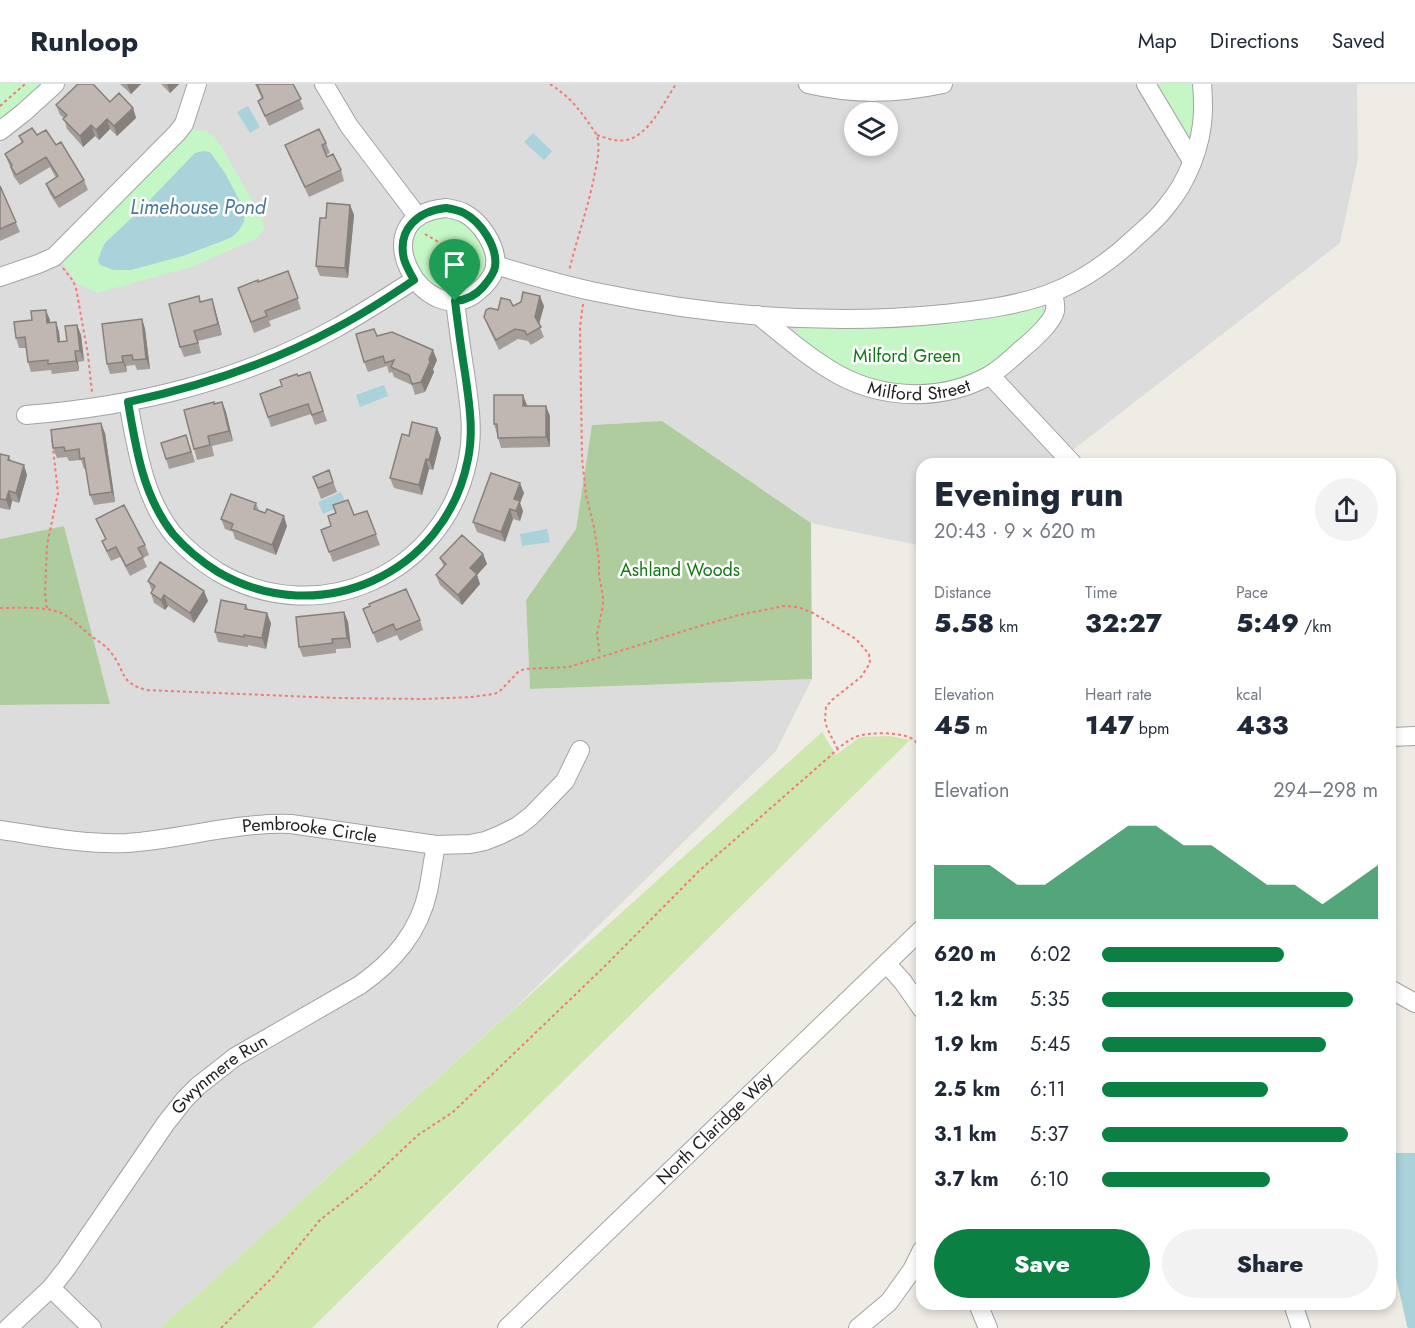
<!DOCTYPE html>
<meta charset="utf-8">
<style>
:root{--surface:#fff;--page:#f2f2f3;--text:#1f2937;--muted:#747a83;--line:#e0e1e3;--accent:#0b8043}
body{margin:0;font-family:Jost,sans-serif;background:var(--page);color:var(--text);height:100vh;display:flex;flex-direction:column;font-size:22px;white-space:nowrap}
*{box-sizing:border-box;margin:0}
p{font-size:20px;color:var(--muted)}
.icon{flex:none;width:33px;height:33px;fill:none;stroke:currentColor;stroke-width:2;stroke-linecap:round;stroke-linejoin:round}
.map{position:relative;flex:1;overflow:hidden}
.side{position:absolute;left:916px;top:374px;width:480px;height:852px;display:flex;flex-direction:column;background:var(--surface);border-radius:18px;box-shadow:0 3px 9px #0003}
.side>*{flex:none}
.buttons{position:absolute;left:844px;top:18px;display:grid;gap:12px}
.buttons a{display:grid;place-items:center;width:54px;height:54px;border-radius:50%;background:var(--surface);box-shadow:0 3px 9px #0003;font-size:30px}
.pin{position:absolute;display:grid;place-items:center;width:51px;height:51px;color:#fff;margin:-62px -26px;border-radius:50% 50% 50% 0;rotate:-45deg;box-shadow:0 0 6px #0007}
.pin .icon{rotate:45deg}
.round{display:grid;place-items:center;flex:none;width:63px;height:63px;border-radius:32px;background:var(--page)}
.summary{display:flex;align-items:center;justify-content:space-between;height:102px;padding:0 18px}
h1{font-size:33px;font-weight:800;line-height:45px}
.stats{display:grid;grid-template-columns:repeat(3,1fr);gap:9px;height:102px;padding:6px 18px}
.stats div{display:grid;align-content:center}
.stats b{font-size:26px;font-weight:800}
.stats small{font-size:16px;font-weight:400}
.stats p{font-size:16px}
.chart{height:168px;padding:12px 18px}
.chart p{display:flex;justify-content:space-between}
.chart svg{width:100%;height:108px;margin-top:6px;fill:var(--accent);opacity:.7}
.cta{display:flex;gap:12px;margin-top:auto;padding:12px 18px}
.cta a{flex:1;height:69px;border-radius:36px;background:var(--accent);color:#fff;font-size:24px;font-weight:800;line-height:69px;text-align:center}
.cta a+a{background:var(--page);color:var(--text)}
ul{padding:0 18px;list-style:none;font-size:20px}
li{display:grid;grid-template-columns:96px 72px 1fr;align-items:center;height:45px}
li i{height:15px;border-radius:8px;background:var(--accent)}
header{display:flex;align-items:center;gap:36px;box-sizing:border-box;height:84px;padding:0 30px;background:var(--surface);border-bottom:2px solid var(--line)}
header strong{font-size:28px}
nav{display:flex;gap:33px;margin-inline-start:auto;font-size:21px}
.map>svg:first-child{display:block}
</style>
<header>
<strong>Runloop</strong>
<nav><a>Map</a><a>Directions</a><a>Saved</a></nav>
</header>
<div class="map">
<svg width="1415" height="1244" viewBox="0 0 1415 1244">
<rect width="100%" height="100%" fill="#efece6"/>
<path fill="#dddcdc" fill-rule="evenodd" d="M42 0H1357L1358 75 1340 159 1056 379 922 380V462L811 439 662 337 592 341 576 445 526 516 530 605 812 595 776 667 515 924 160 1244H0V621L110 620 64 442 0 455V35ZM855 28H888V62H855Z"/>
<path fill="#cee7ae" d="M822 648 836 671 860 653 889 652 910 656 312 1244H160Z"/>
<path fill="#aecc9d" d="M662 337 811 439 812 595 530 605 526 516 576 445 592 341Z
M64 442 110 620 0 621V455Z"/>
<path fill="#c5f7c6" d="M0 0H42L0 35Z
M1154 0H1194C1194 14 1197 41 1188 52H1184Z
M193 46 206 47 214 53 222 64 262 133 264 145 257 154 194 182 97 209 77 199 59 174 181 52Z
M451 132C456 135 463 137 467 141 484 158 495 183 472 200 428 234 374 137 451 132Z
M1042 223 1044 230 1043 237 982 288 945 301 906 303 874 298 842 286 797 255 795 248 800 243 987 234Z"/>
<path fill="#a9d2db" d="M248 22 260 43 250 49 237 28Z
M533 49 552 67 544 76 524 58Z
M203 67 210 68 225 89 243 123 245 129 244 138 239 146 232 153 220 158 183 172 131 186H114L100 181 98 177 101 167 105 159 140 126 195 69Z
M384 301 388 312 360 323 356 311Z
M341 408 346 420 323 430 318 418Z
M547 445 550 458 522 462 520 450Z
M1390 1069H1415V1244H1408L1407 1242 1391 1170Z"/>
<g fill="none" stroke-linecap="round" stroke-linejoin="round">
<g stroke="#a3a3a3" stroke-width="20">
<g id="minor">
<path d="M324 0 349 42 418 133"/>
<path d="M808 0C855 11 896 10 943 0"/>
<path d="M1146 0 1192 77"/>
<path d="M0 47 23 29 55 0"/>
<path d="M446 124C452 125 458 126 464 129 480 137 498 163 495 182 494 192 485 202 477 208 426 251 357 132 446 124Z"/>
<path d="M495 181C529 191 562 201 596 208 710 232 828 242 944 230 980 226 1017 222 1051 209 1084 196 1112 176 1137 152 1147 143 1158 134 1166 123 1188 97 1202 61 1203 27 1203 18 1203 9 1202 0"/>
<path d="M0 193 38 180 54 173 177 49 184 40 197 0"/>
<path id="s1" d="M758 231C784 252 810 275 839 291 885 316 945 317 990 291 1002 284 1012 274 1022 265 1032 257 1052 239 1055 227 1056 221 1054 214 1053 208"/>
<path d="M990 291 1073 380"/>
<path d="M128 318C137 365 143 412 173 450 186 465 202 478 218 488 320 547 445 490 468 375 474 346 469 318 465 289 461 265 458 241 455 217"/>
<path d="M26 331C137 322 238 298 336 244 363 229 389 212 414 196"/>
<path d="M1390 653 1415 652"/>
<path id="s2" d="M0 746C42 752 85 761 127 759 182 755 236 738 291 740L436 761 470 760 485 757 500 751 518 742 531 732 565 697 580 666"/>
<path d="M887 880 903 898 922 925"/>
<path d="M1390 905 1415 919"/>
<path d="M51 1204 92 1244"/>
<path d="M978 1220 988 1244"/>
<path d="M1293 1220 1301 1244"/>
<path id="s3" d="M8 1244 51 1204 66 1185 166 1039 185 1015 198 1002 235 973 360 901C394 877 419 848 428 807 431 792 433 776 436 761"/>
<path id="s4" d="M507 1244 922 845"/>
<path d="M858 1244 889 1218 912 1186 922 1166"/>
</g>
</g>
<path stroke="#f37973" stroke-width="2" stroke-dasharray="3 3" stroke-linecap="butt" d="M550 0C574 16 581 28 597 51 600 63 598 75 595 88 589 121 577 154 569 187
M0 22 25 0
M597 51C606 54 616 58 626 56 649 52 664 18 676 0
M425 150 440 159 444 164
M443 170a6 6 0 1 1 12 0a6 6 0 1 1-12 0Z
M453 174 461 200
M63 184 73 197 76 204 88 271 92 308
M583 220 580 243 582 374 586 411 594 443 599 476V491L603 513V522L597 550 600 571
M0 524C16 524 46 522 61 529 72 534 81 544 91 552 98 557 107 562 112 570 126 588 119 598 146 606L336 614 424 615 471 613 494 610 499 608 518 588 524 585 569 583 703 541 739 531 784 522 798 523 813 529 856 555 869 570 870 579 861 593 832 616 826 623 825 636 827 644 837 664
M47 524 45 510 47 461 58 409 52 355
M221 1244 273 1193 320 1136 367 1099 418 1051 453 1028 604 883 699 787 829 673C837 665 845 658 855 653 867 648 906 647 915 657 918 660 920 665 922 669"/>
<use href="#minor" stroke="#fff" stroke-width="18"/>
</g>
<path fill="#a59d99" d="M120 0H141L131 10Z
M161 0H179L170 9Z
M255 0H293L304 25 269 42 258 17 262 15Z
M110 18 133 24 136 34 117 52 110 45 99 56 95 52 83 63 67 45 64 34 60 31 56 21Z
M37 51 56 61 84 96 88 106 59 124 50 110 46 100 56 94 50 83 20 101 14 93 5 70 22 59 19 52Z
M326 59 330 69 326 71 327 73 341 86 344 97 309 113 289 71 285 61Z
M0 102 20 148 0 157Z
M350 121 354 131 348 194 320 192 316 182 326 134Z
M288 187 301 225 269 237 271 242 254 249 238 204 258 198Z
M201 218 215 225 222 251 198 257 201 269 184 273 180 263Z
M513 222H544L539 241 544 253 531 261 528 257 518 255 499 266 488 243 484 233 498 226Z
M46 226 50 238H56L59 248 60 257H67L77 241 81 251 84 277 78 278 79 287 52 290 51 286 31 288 28 278 26 264H19L16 254 32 236Z
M142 235 145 245 150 285 137 286 135 281 126 282 127 288 110 290 107 280Z
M377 252 437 276 433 285 434 288 425 308 415 311 412 301 394 293 392 288 389 289 387 282 368 288 364 278Z
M310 288 327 337 315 341 311 330 271 343 260 310 282 302 298 292Z
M222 318 226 328 233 357 212 362 214 372 197 376 194 365 214 320Z
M527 321V322H546L550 332V363L501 364 494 340Z
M437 344 441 354 433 386 429 385 422 411 394 404 390 394 409 352Z
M105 349 115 418 94 421 90 411 86 385H84L81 376 69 377 67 373 57 374 53 364Z
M190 362 195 378 169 385 166 375Z
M0 370 9 372 11 377 27 391 19 419 12 417 10 426 0 424Z
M329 386 337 408 321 415 313 393Z
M524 409 520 419 523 427 520 437 513 435 505 458 477 448 473 438Z
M256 419 259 427 287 442 276 471 235 455 233 448 225 445 221 435Z
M367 427 380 461 333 478 321 446 331 442 336 429 354 431Z
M96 435 145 461 149 471 143 474 147 483 130 492 120 473 111 477 106 467 102 457 105 455Z
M483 470 487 480 477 491 480 500 462 521 440 501 436 491 444 483 440 474Z
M148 497 204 507 208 517 194 539 168 522 165 526 154 519 151 509 152 507Z
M246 521 248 525 271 539 266 565 248 561V563L218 558 215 548Z
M363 525 420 536 423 546 400 557 397 551 377 559Z
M344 528 348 538 351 564 336 565V569L303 573 299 563Z"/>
<path fill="#86807d" d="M127 0H141L131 10Z
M167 0H179L170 9Z
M133 24 136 34 117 52 114 42Z
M107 35 110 45 99 56 96 46Z
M91 41 95 52 83 63 80 52Z
M350 121 354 131 348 194 345 184Z
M540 212 544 222 538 243 535 233Z
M212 215 215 225 222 251 218 240Z
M46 226 50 236 51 249 47 239Z
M142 235 145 245 150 285 146 275Z
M56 238 59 248 61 268 58 258Z
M77 241 81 251 84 277 80 267Z
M433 266 437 276 433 285 429 275Z
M75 267 78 278 79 287 76 277Z
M122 272 126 282 127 288 123 278Z
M430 278 434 288 425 308 421 298Z
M523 311 527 321V332L523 322Z
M222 318 226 328 233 357 229 347Z
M546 322 550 332V363L546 353Z
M101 339 105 349 115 418 112 408Z
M437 344 441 354 433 386 429 376Z
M426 375 429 385 422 411 419 401Z
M24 381 27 391 19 419 16 409Z
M520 399 524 409 520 419 523 427 520 437 516 427 514 415Z
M9 407 12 417 10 426 6 416Z
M510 425 513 435 505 458 501 448Z
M284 432 287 442 276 471 272 461Z
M483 470 487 480 477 491 480 500 462 521 458 511 470 484Z
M204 507 208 517 194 539 190 529Z
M164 511 168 522 165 526 161 516Z
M344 528 348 538 351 564 347 554Z
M267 529 271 539 266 565 262 554Z"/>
<path fill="#c0b7b2" stroke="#86807d" stroke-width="1.5" d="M78 0H93L110 18 119 9 133 24 114 42 107 35 96 46 91 41 80 52 63 35 67 31 56 21Z
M257 0H293L301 15 265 32 258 17 263 14Z
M32 44 37 51 46 46 56 61 61 58 84 96 55 114 46 100 58 92 46 73 16 91 11 83 12 81 5 70 23 58 19 52Z
M319 45 326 59 322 61 327 73 333 70 341 86 305 103 285 61Z
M0 102 16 138 0 145Z
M327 119 350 121 345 184 316 182 320 134H326Z
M288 187 298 214 265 227 267 232 251 238 238 204 258 196V198Z
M523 208 540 212 535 233 541 243 527 251 525 247 515 245 496 256 484 233 486 226 490 224 498 226 501 214 510 216 513 222 521 218Z
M199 212 200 218 212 215 218 240 194 247 198 259 180 263 169 220Z
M46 226 47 239 56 238 58 258 67 257 65 242 77 241 80 267H75L76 277 48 280V276L28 278 25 253 16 254 14 238 32 236 31 227Z
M142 235 146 275 133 276 132 271 122 272 123 278 107 280 102 240Z
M374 245 377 252 392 248 433 266 429 275 430 278 421 298 412 300 409 291 391 283 394 276 385 279 383 272 364 278 356 250Z
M310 288 323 327 312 331 308 320 268 333 260 310 282 302 280 296 297 290 298 292Z
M494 311H523V322H546V353L498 354 497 340H494Z
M214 318V320L222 318 229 347 208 352 210 361 194 365 184 326Z
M412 338 437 344 429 376 426 375 419 401 390 394 402 350 409 352Z
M101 339 112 408 90 411 84 374 80 375 79 365 65 367 64 363 53 364 51 346Z
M186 351 191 368 166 375 161 359Z
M0 370 9 372 8 376 24 381 16 409 9 407 6 416 0 415Z
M329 386 333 398 318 404 313 393Z
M491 389 520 399 514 415 520 417 516 427 510 425 501 448 473 438Z
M231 410 256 419 254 425 265 429 267 425 284 432 272 461 231 445 233 440 221 435Z
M348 416 354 431 367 427 376 450 329 468 321 446 331 442 328 432 336 429 333 421Z
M124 421 145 461 138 464 143 473 126 482 116 463 107 467 102 457 106 455 96 435Z
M462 451 483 470 470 484 477 490 458 511 436 491 446 480 440 474Z
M160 478 204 507 190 529 164 511 161 516 151 509 155 502 148 497Z
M406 505 420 536 396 546 393 540 373 549 363 525 370 522 369 520Z
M221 516 246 521 245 525 267 529 262 554 244 551V553L215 548Z
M344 528 347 554 332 555 333 559 299 563 296 533Z"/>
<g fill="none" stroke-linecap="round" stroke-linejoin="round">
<g stroke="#fff" stroke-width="12">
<path id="route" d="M446 124C452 125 458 126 464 129 481 138 498 163 495 183 494 190 488 197 483 203 476 211 467 216 455 217 458 241 461 265 465 289 469 318 474 346 468 375 446 490 319 547 218 488 202 478 186 465 173 450 143 412 136 365 128 318 202 302 270 280 336 244 363 230 389 213 414 196 410 189 406 182 404 175 397 145 418 127 446 124Z"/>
</g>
<use href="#route" stroke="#0b8043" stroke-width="8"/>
</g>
<g text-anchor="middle" stroke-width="5" stroke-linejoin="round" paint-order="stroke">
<g font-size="18" fill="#117913" stroke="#fff">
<text x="907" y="278">Milford Green</text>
<text x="680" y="492">Ashland Woods</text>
</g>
<g font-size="18" fill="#1f1f1f" stroke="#fff">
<text dy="6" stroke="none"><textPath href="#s1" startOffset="184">Milford Street</textPath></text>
<text dy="6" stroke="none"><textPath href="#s2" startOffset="312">Pembrooke Circle</textPath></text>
<text dy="6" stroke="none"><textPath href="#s3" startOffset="333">Gwynmere Run</textPath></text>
<text dy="6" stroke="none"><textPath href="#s4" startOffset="288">North Claridge Way</textPath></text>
</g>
<g font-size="20" font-style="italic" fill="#4a789b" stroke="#fff">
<text x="198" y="130">Limehouse Pond</text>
</g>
</g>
</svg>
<div class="buttons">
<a><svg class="icon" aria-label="layers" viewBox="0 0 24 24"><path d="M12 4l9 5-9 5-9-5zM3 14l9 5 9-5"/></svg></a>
</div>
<div class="pin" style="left:455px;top:217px;background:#1e9e55"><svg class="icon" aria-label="arrive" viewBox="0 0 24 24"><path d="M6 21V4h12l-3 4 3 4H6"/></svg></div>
<section class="side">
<div class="summary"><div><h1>Evening run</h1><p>20:43 · 9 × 620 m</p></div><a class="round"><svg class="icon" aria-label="share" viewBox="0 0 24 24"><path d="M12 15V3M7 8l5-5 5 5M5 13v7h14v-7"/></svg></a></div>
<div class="stats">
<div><p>Distance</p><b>5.58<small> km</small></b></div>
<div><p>Time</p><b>32:27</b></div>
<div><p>Pace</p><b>5:49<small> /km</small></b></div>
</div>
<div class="stats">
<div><p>Elevation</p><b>45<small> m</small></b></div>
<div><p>Heart rate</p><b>147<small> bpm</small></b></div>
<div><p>kcal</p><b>433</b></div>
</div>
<div class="chart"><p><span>Elevation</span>294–298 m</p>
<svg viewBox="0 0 160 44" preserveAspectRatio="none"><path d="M0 44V22L10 22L20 22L30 30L40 30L50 22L60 14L70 6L80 6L90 14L100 14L110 22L120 30L130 30L140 38L150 30L160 22V44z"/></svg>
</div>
<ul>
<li><b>620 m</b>6:02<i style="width:66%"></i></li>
<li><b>1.2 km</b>5:35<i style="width:91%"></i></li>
<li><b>1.9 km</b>5:45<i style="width:81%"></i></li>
<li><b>2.5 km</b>6:11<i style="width:60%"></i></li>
<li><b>3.1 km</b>5:37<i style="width:89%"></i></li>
<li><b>3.7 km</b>6:10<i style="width:61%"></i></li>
</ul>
<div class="cta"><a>Save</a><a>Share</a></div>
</section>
</div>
